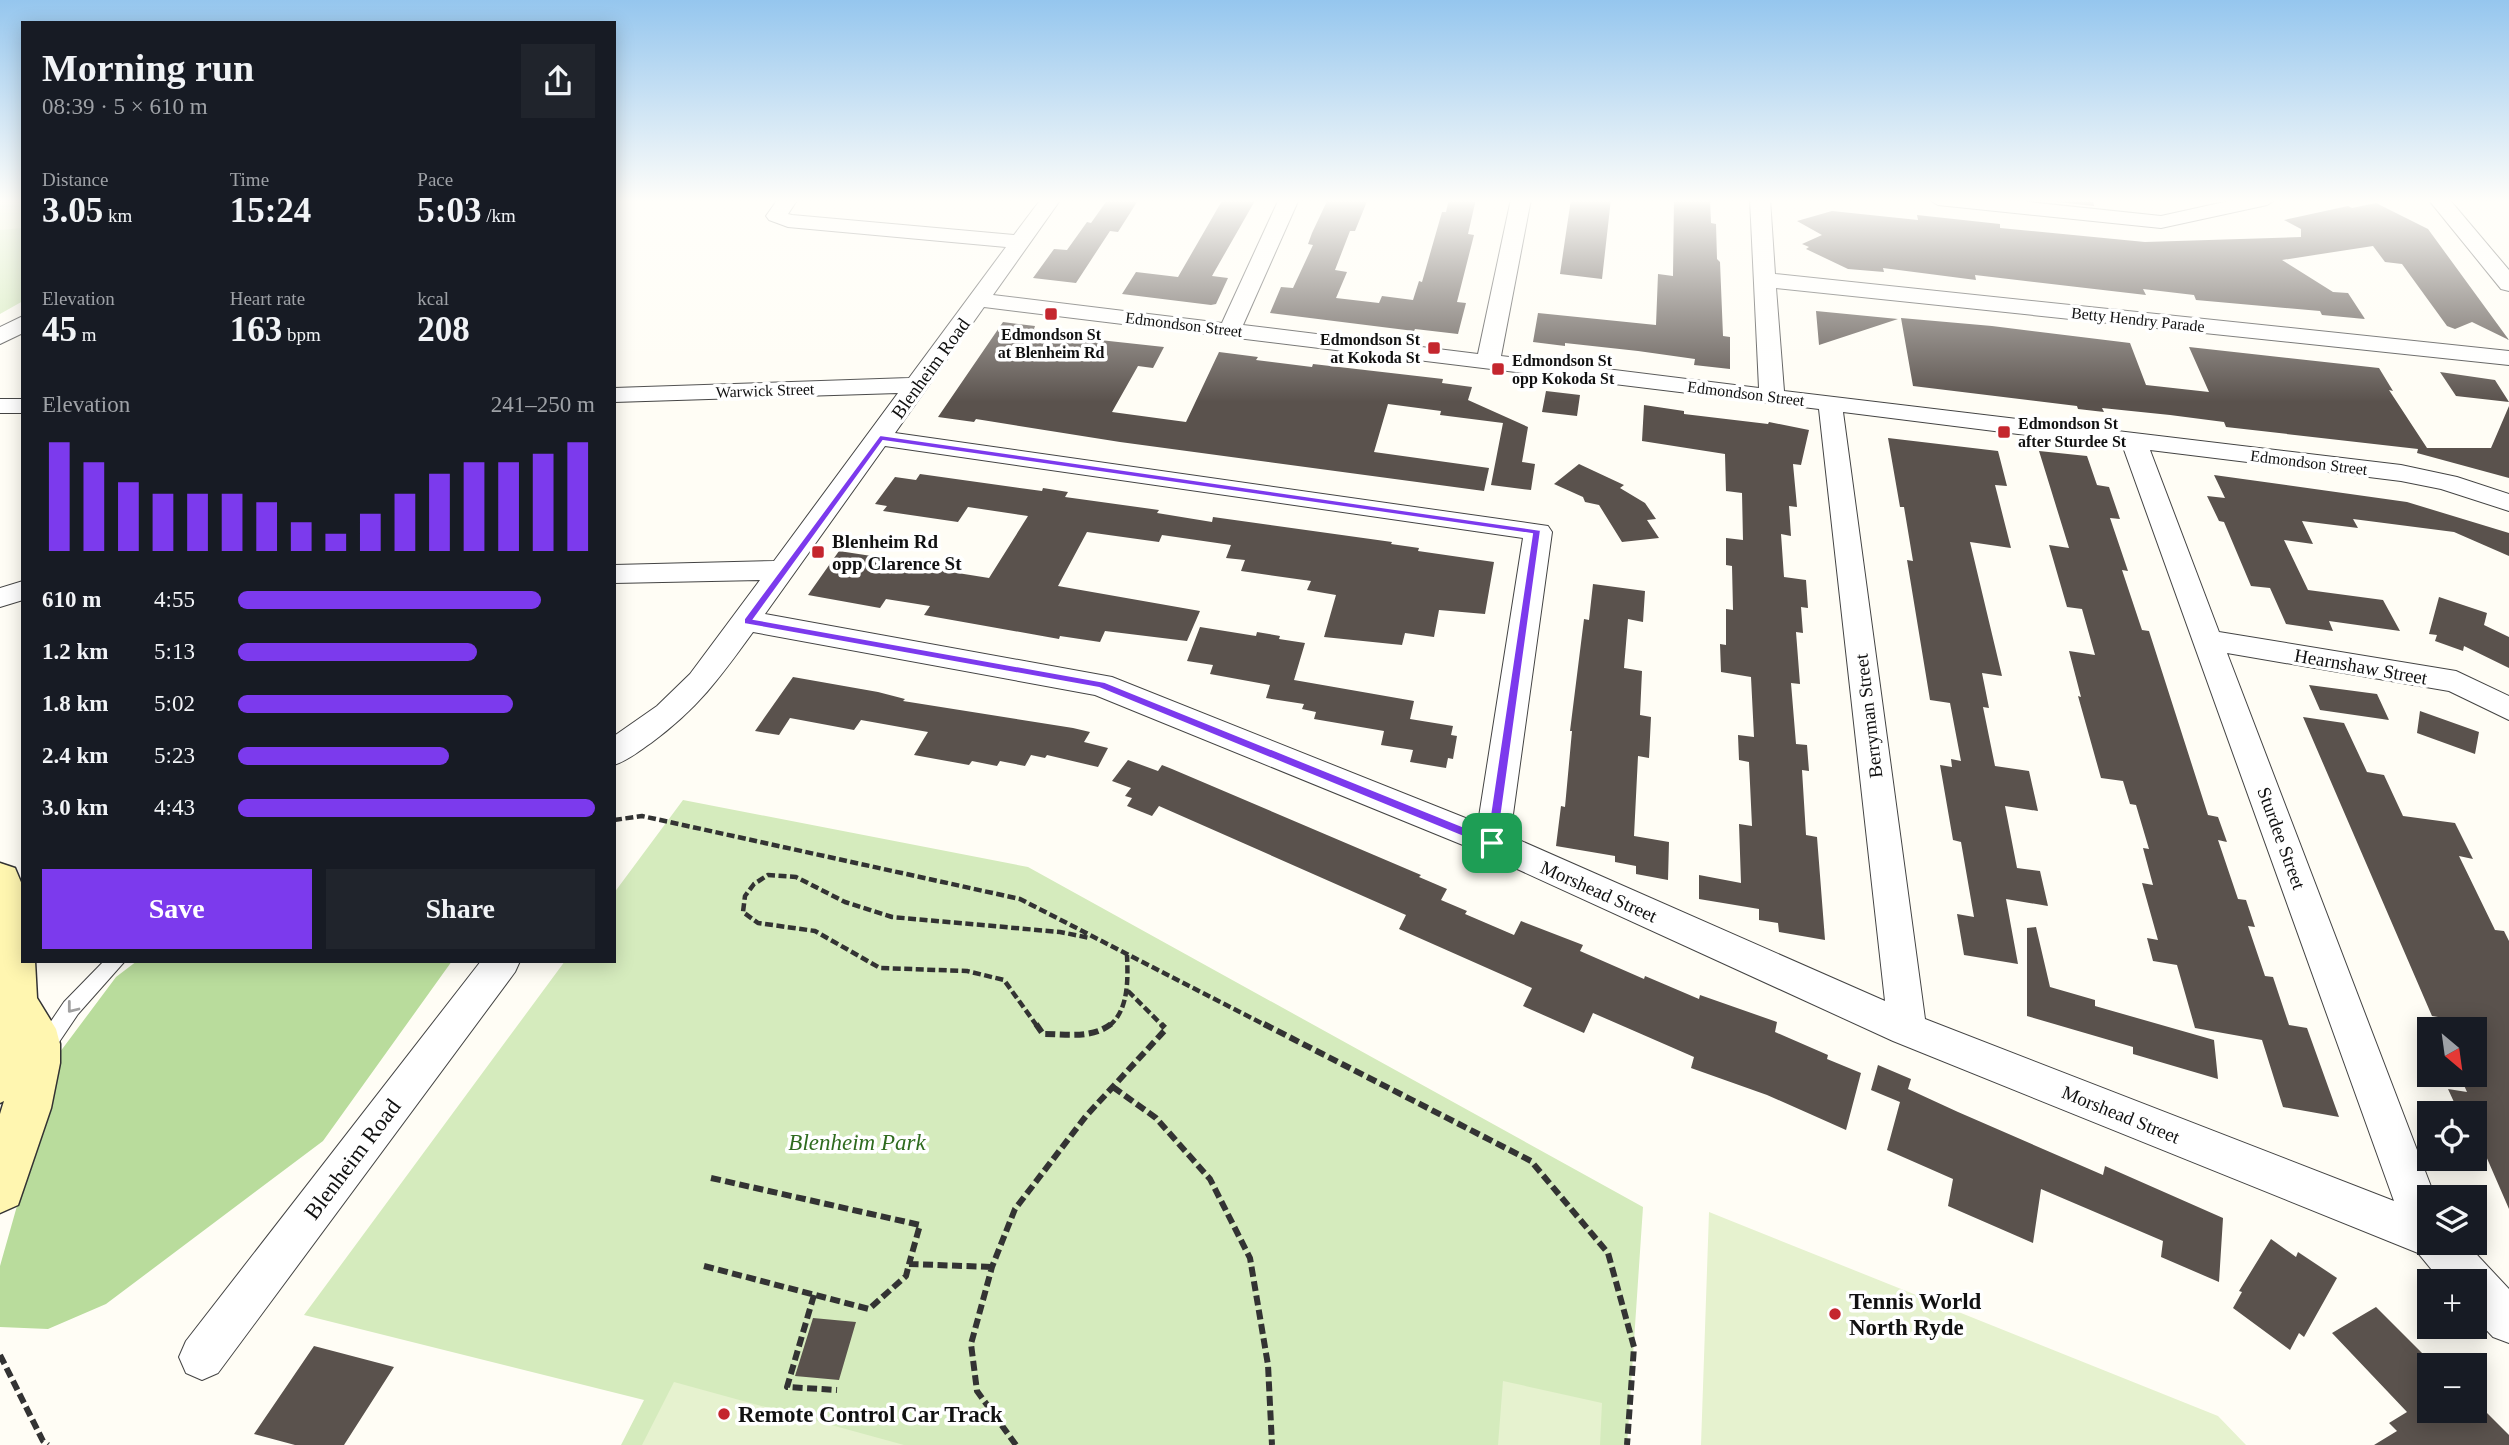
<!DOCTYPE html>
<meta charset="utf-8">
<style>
:root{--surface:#171b24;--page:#20242c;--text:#f1f3f6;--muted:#9ea1a6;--accent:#7c3aed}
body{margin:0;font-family:"Times New Roman",serif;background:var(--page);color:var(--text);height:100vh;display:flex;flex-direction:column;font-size:26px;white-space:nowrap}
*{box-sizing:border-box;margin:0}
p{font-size:23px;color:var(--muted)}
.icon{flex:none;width:38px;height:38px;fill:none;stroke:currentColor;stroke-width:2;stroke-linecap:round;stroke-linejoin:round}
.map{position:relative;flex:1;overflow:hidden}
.details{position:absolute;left:21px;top:21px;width:595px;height:942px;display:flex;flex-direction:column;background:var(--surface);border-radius:0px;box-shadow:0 4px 18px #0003}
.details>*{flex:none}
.needle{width:46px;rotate:151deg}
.fabs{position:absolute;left:2417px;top:1017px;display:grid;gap:14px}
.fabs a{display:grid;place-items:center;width:70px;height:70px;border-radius:0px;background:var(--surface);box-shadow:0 4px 18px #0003;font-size:35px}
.pin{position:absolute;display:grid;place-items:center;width:60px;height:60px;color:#fff;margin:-30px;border-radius:14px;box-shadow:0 4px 10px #0006}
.round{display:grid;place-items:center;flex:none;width:74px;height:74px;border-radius:0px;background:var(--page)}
.summary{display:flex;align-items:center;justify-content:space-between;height:119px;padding:0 21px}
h1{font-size:38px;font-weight:800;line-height:52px}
.figures{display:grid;grid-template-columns:repeat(3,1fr);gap:10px;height:119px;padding:7px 21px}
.figures div{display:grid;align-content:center}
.figures b{font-size:35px;font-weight:800}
.figures small{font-size:19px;font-weight:400}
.figures p{font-size:19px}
.chart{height:196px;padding:14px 21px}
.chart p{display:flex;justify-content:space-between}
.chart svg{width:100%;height:126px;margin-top:7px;stroke:var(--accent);stroke-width:6}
.primary-button{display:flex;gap:14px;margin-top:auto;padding:14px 21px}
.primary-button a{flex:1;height:80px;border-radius:0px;background:var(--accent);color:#fff;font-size:28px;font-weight:800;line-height:80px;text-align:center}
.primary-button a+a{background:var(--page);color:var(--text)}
ul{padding:0 21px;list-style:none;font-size:23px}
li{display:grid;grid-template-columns:112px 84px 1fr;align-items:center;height:52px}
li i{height:18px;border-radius:9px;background:var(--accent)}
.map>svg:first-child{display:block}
</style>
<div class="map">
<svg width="2509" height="1445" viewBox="0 0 2509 1445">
<rect width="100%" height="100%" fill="#fffdf5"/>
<path fill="#d5ebbd" d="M0 199H23V301L0 314Z
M683 800 1028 867 1643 1207 1627 1445H621L644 1400 304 1315 565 961H614V893Z"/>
<path fill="#b9dc9c" d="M137 961H452L323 1141 106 1304 48 1329 0 1327V1266L30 1160 51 1064 116 977Z"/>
<path fill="#e6f2cf" d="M0 199H23V228L0 230Z
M1709 1212 2218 1416 2246 1445H1701Z
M1503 1381 1602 1403 1600 1445H1498Z
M674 1382 904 1445H642Z"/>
<path fill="#5a524d" d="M1108 199H1139L1118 232 1110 231 1076 283 1033 278 1054 249 1067 250 1087 222 1091 223Z
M1223 199H1256L1212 276 1228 278 1216 304 1211 305 1122 294 1136 272 1178 277Z
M1328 199H1368L1355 231H1350L1335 270 1347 272 1336 298 1379 303 1382 296 1413 300 1419 281 1422 282 1442 212H1446L1449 199H1476L1468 234 1474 235 1457 302 1466 303 1458 334 1415 329 1414 331 1270 313 1281 287 1293 288 1313 245 1308 244 1312 233Z
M1571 199H1611L1602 279 1560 274Z
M1674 199H1710L1711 223 1716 224 1717 259 1720 262 1723 336 1730 337V369L1694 365 1695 359 1638 351 1565 343V346L1533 342 1538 313 1656 325 1658 274 1673 276Z
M2029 199H2093L2094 206Z
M2376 203 2428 229 2509 340 2472 322 2455 329 2447 326 2402 264 2385 262 2373 246 2282 260 2333 292 2348 293 2365 319 2322 315 2320 311 2196 300 2194 295 2143 289 2146 295 1975 275 1976 280 1883 268 1884 272 1848 269 1806 249 1809 247 1802 244 1822 235 1797 221 1832 211 1918 220 1917 215 2000 224V228L2145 242 2301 237V229L2284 220 2348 206 2352 208Z
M1816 311 1898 319 1819 345Z
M1901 318 1992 326 2130 343 2146 385 2209 392 2189 347 2379 368 2393 391 2389 390 2427 448H2491L2509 406V478L2417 453 2418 449 2226 427 2224 422 2170 415 2102 408 2104 412 2078 409 2077 406 1913 386Z
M1003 322 1035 326 1034 329 1056 331 1054 335 1164 347 1153 368 1138 366 1112 412 1186 422 1219 352 1258 357 1256 360 1312 367 1313 364 1443 379 1442 383 1472 387 1468 400 1528 427 1522 462 1535 464 1531 490 1491 485 1503 423 1440 415 1441 411 1388 404 1374 452 1489 468 1484 491 1120 442 976 419 974 422 938 417Z
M2440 372 2495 380 2509 402 2456 396Z
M1546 391 1580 395 1577 416 1542 412Z
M1644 405 1684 411V414L1768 424 1769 422 1809 430 1801 465 1793 464 1797 507 1789 506 1791 536 1781 534 1784 577 1806 580 1808 608 1801 607 1803 633 1796 632 1800 684 1791 683 1796 744 1807 745 1809 771 1802 770 1806 835 1817 837 1825 940 1779 932 1778 923 1759 920V909L1699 899V875L1741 883 1739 824 1752 826 1749 762 1739 760 1738 735 1754 737 1751 677 1721 672 1720 644 1726 645V609L1733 610 1732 566 1726 565V538L1743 540 1742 493 1726 491 1725 454 1642 441Z
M1888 438 1998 451 2007 486 1995 485 2011 548 1970 542 2002 676 1982 673 1989 708 1983 707 1995 766 2029 771 2038 811 2005 806 2017 868 2040 871 2048 906 2006 899 2018 964 1964 955 1957 914 1974 917 1961 842 1953 840 1940 765 1952 767 1951 759 1961 761 1950 703 1930 700 1907 560 1913 561 1904 507H1900Z
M2039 451 2087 456 2097 485 2109 487 2120 519 2110 518 2128 571 2122 570 2142 630 2149 631 2208 815 2218 817 2227 842 2218 840 2238 899 2246 900 2255 927 2248 926 2265 976 2273 977 2289 1025 2307 1028 2339 1117 2283 1107 2262 1040 2195 1028 2177 965 2153 961 2147 938 2158 940 2142 883 2153 885 2143 848 2149 849 2136 805 2130 804 2123 781 2101 778 2078 696 2081 697 2069 651 2095 655 2082 609 2067 607 2049 545 2069 548Z
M1579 464 1624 485 1620 488 1645 503 1656 519 1647 520 1659 538 1622 542 1599 505 1585 502 1583 497 1554 484Z
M920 474 1042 491 1043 488 1068 492 1065 497 1159 510 1157 513 1212 522 1213 517 1392 542 1391 544 1419 548 1418 551 1494 562 1485 614 1439 610 1434 637 1405 633 1402 645 1324 637 1336 595 1307 590 1311 581 1241 571 1245 560 1226 558 1231 545 1162 535 1159 542 1087 532 1058 586 1200 611 1187 641 1105 631 1100 642 1060 636 1059 639 924 615 930 606 886 599 880 608 808 595 839 551 878 557 876 560 989 578 1028 516 968 507 958 522 883 511 887 506 875 504 895 477 916 480Z
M2214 475 2407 502 2509 533V556L2454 532 2353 519 2358 528 2302 521 2313 544 2284 540 2308 590 2383 600 2400 631 2329 621 2333 631 2286 624 2270 588 2251 586 2224 522 2219 521 2207 496 2225 498Z
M1593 584 1645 591 1643 622 1628 619 1624 668 1642 671 1640 715 1651 717 1649 758 1638 756 1634 836 1669 842 1668 880 1636 874V866L1615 862V856L1556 846 1561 806 1565 807 1572 731H1570L1584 619 1589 620Z
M2439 597 2487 613 2484 625 2509 637V668L2464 646 2463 651 2435 641 2437 635 2429 634Z
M1200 627 1256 636 1257 632 1280 636 1279 639 1305 643 1294 680 1414 701 1410 719 1453 726 1451 735 1457 736 1453 759 1448 758 1446 768 1410 762 1413 750 1381 745 1384 731 1314 719 1316 712 1302 709 1304 704 1266 698 1270 685 1210 674 1213 665 1187 661Z
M793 677 878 692 905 699 903 701 1073 728 1090 732 1084 742 1108 748 1098 767 1047 755 1045 758 1031 755 1025 766 1000 761 997 766 972 761 969 765 914 755 928 732 861 720 854 730 790 718 779 735 755 731Z
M2309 685 2377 694 2389 720 2320 710Z
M2420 711 2479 732 2475 754 2417 733Z
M2303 717 2344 723 2367 772 2384 775 2403 816 2455 823 2473 859 2459 856 2495 930 2504 931 2509 941V1209L2486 1156 2474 1154V1113H2459L2448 1089 2467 1092 2459 1074H2474V1023L2432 1016Z
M1128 760 1158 771 1162 765 1172 769 1421 875 1419 877 1447 889 1441 900 1467 911 1465 914 1514 935 1521 921 1583 945 1580 951 1644 979 1645 976 1699 999 1700 995 1777 1022 1775 1032 1828 1055 1827 1059 1861 1073 1846 1130 1767 1095 1691 1068 1694 1057 1593 1013 1584 1033 1523 1006 1532 988 1399 929 1406 915 1159 806 1152 816 1127 806 1132 798 1125 796 1131 788 1112 781Z
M2036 927 2050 987 2095 1000V1006L2214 1040 2218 1079 2133 1054V1047L2027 1016V928Z
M1878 1065 1911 1079 1908 1089 1958 1112 2103 1175 2105 1166 2223 1218 2219 1282 2161 1257 2163 1241 2041 1189 2033 1243 1948 1206 1953 1179 1887 1150 1900 1102 1871 1090Z
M2271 1239 2296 1257 2298 1252 2337 1278 2304 1337 2299 1333 2290 1350 2233 1308 2242 1292 2239 1291Z
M2376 1307 2429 1360V1410H2474V1400L2509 1435V1445H2374L2397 1431 2389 1423 2407 1412 2332 1333Z
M813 1318 856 1322 839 1380 795 1376Z
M314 1346 394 1367 344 1445H295L254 1434Z"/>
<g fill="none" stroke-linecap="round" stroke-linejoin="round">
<g stroke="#444" stroke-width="2">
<path id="service" d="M104 961H125L78 1014 51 1054 44 1057 37 1054 34 1048 37 1042 64 1002Z"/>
</g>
<g stroke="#444" stroke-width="2">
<path id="minor" d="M778 199H798L788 214 792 215 1014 235 1041 199H1061L993 295 1222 323 1279 199H1299L1243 325 1478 354 1511 199H1531L1501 356 1759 388 1750 199H1770L1775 274 2509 351V365L1776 288 1784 391 2401 465 2457 477 2509 494V511L2441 489 2401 481 2150 450 2219 632 2456 671 2509 696V720L2449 691 2227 653 2435 1197H2429V1242H2465L2509 1289V1343L2493 1337 2474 1317V1281H2441L2418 1253 1893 1041 1480 852 1095 695 753 632C719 679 698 708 651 743 639 751 629 760 614 765V736L657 706 690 674 760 580 614 583V565L774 561 898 393 614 402V388L909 378 1006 247 788 227 769 220 766 216ZM984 307 1819 409 1885 1001 1510 836 1552 532 1548 526 895 433ZM1843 412 2123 447 2394 1201 1925 1019ZM885 446 1523 538 1478 823 1112 677 765 614Z
M1928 199H2000L2161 216 2238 199H2277L2267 205 2161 228 1938 205Z
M2428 199H2449L2509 270V291L2501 289Z
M23 316V333L0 344V327Z
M0 399H23V413H0Z
M23 581V600L0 607V588Z
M481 961H520L515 972 218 1373 202 1380 186 1373 179 1357 186 1341Z"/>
</g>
<g stroke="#333" stroke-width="3">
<path id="secondary" d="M0 863 15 868 23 887V961H35L37 998 56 1029 60 1044V1063L51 1108 18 1205 0 1213V1114L4 1101 0 1103Z"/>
</g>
<path stroke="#333" stroke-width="4.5" stroke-dasharray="8 3.5" stroke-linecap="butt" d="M614 820 642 816 1020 899 1267 1026
M1128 991 1163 1026
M1037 1026 1004 980 967 971 880 968 815 931 758 923 743 912 745 896 754 884 768 875 796 877 845 902 892 917 1060 932 1090 938
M1109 1026C1129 1010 1128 979 1127 955"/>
<path stroke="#333" stroke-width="6" stroke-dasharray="10 4.5" stroke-linecap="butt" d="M1036 1024 1043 1034C1066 1034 1092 1039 1111 1024
M1264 1024 1531 1161 1608 1253 1634 1347 1627 1445
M1113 1087 1156 1118 1210 1179 1250 1258 1268 1365 1272 1445
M711 1178 920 1225 909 1264
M704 1266 869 1309 906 1276 909 1264 992 1267
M814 1295 787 1387 837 1390
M0 1355 43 1441 48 1445
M1016 1445 977 1391 971 1344 992 1267 1015 1209 1086 1116 1166 1029 1161 1024"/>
<use href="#service" fill="#fff" fill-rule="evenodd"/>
<use href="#minor" fill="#fff" fill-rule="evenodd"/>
<use href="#secondary" fill="#fff6b0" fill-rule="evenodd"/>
</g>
<defs><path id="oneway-chevron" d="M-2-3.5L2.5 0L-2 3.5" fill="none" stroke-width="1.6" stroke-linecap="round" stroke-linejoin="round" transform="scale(1.75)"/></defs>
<use stroke="#a0a0a0" href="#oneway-chevron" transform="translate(72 1008) rotate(128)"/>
<linearGradient id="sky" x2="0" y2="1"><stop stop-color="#95c6ee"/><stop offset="0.5" stop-color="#fffefa"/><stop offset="1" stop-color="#fffefa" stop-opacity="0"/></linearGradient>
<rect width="2509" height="402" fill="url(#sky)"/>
<path fill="#7c3aed" stroke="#fff" stroke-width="2" fill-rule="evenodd" d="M880 435 1541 530 1497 847H1488L1099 688 744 624V619ZM883 441 1532 534 1487 836 1105 682 754 619Z"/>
<g fill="#c4262e" stroke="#fff" stroke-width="2.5">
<rect x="1044" y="307" width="14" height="14" rx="3.5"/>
<rect x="1427" y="341" width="14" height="14" rx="3.5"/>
<rect x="1491" y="362" width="14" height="14" rx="3.5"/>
<rect x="1997" y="425" width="14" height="14" rx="3.5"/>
<rect x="811" y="545" width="14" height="14" rx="3.5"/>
<circle cx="1835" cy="1314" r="7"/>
<circle cx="724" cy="1414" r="7"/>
</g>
<g text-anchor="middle" stroke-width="7" stroke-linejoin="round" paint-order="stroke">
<g font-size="16" fill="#111" stroke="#fff">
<text transform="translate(2138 319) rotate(6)" y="6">Betty Hendry Parade</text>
<text transform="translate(1184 324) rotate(7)" y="6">Edmondson Street</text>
<text transform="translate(765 390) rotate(-2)" y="6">Warwick Street</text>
<text transform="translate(1746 393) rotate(7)" y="6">Edmondson Street</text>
<text transform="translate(2309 462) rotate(7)" y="6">Edmondson Street</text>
</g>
<g font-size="16" font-weight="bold" fill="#111" stroke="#fff" text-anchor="start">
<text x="1051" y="340" text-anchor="middle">Edmondson St<tspan x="1051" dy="18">at Blenheim Rd</tspan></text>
<text x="1420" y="345" text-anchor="end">Edmondson St<tspan x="1420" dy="18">at Kokoda St</tspan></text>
<text x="1512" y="366">Edmondson St<tspan x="1512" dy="18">opp Kokoda St</tspan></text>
<text x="2018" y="429">Edmondson St<tspan x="2018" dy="18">after Sturdee St</tspan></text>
</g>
<g font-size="19" fill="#111" stroke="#fff">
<text transform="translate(930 368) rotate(-54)" y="7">Blenheim Road</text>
<text transform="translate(2361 666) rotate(10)" y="7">Hearnshaw Street</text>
<text transform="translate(1868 716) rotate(-97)" y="7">Berryman Street</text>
<text transform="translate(2282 838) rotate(70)" y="7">Sturdee Street</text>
<text transform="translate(1599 891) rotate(24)" y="7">Morshead Street</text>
<text transform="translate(2121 1114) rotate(22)" y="7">Morshead Street</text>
</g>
<g font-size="19" font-weight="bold" fill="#111" stroke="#fff" text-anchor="start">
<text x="832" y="548">Blenheim Rd<tspan x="832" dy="22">opp Clarence St</tspan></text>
</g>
<g font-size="23" font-style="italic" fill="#2f6b1f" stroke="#fff">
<text x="857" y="1150">Blenheim Park</text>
</g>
<g font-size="23" fill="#111" stroke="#fff">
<text transform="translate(352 1159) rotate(-53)" y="8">Blenheim Road</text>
</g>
<g font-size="23" font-weight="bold" fill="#111" stroke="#fff" text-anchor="start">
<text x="1849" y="1309">Tennis World<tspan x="1849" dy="26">North Ryde</tspan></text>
<text x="738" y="1422">Remote Control Car Track</text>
</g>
</g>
</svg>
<div class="fabs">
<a><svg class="needle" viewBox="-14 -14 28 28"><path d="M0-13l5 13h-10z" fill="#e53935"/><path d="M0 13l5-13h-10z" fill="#9ea1a6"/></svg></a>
<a><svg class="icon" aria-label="locate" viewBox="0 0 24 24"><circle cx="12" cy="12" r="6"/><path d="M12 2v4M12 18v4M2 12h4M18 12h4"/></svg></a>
<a><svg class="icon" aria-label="layers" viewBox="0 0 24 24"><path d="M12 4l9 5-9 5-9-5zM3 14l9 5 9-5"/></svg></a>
<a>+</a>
<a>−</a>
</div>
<div class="pin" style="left:1492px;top:843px;background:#1e9e55"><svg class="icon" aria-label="arrive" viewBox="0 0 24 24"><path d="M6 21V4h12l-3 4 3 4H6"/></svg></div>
<section class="details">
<div class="summary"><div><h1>Morning run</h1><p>08:39 · 5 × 610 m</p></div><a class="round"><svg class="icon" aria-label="share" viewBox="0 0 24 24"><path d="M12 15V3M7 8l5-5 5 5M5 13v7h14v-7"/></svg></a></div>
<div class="figures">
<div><p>Distance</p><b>3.05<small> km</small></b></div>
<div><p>Time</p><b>15:24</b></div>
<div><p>Pace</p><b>5:03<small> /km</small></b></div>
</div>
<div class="figures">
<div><p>Elevation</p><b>45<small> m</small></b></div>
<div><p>Heart rate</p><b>163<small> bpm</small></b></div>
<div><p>kcal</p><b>208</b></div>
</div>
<div class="chart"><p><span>Elevation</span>241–250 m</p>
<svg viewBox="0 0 160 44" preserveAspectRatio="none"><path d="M5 44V6M15 44V13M25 44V20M35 44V24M45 44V24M55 44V24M65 44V27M75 44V34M85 44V38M95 44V31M105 44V24M115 44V17M125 44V13M135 44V13M145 44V10M155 44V6"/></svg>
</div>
<ul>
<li><b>610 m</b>4:55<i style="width:85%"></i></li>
<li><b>1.2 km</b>5:13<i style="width:67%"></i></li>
<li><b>1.8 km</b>5:02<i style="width:77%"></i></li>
<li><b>2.4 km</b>5:23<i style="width:59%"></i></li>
<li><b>3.0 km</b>4:43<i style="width:100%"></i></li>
</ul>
<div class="primary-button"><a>Save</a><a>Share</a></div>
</section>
</div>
